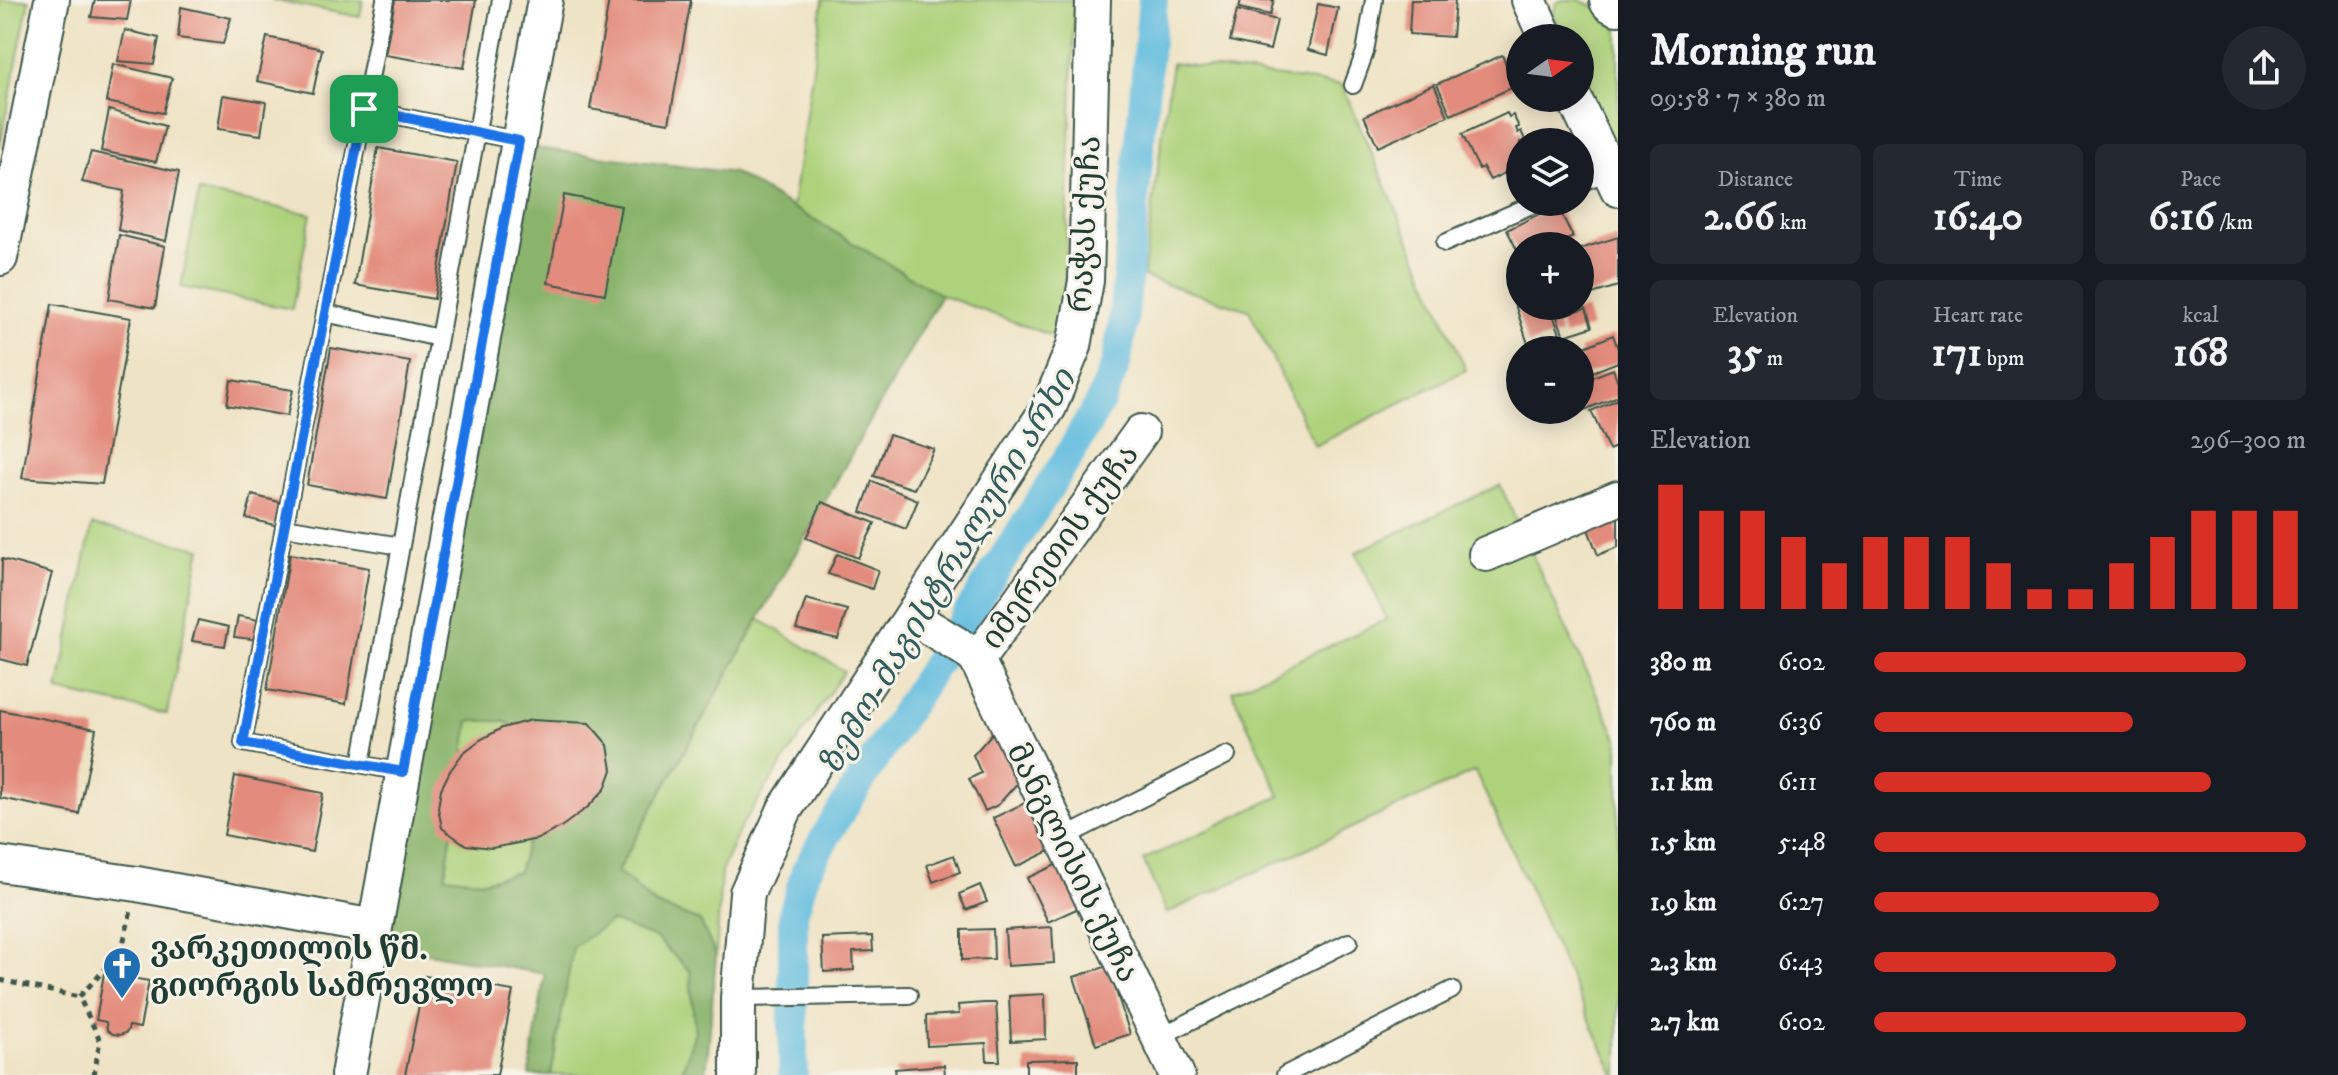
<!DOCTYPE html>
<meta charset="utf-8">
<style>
:root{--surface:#171b24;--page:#242831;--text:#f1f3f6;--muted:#9ea1a6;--accent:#d93025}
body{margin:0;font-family:"IM FELL DW Pica","Noto Serif Georgian",serif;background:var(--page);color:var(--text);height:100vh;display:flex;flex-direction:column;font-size:30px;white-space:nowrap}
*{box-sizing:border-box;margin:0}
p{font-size:26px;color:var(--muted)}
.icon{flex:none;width:44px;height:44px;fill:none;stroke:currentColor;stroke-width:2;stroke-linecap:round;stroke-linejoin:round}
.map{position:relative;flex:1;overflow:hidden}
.side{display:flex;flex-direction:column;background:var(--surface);width:720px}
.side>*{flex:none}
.needle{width:52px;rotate:76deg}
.tools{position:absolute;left:1506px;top:24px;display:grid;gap:16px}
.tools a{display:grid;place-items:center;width:88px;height:88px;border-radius:50%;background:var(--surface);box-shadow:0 4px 20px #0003;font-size:40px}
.pin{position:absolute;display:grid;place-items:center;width:68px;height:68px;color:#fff;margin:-34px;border-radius:16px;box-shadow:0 4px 12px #0006}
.round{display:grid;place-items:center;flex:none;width:84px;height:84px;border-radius:42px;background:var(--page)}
.overview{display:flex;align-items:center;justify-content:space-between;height:136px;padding:0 32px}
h1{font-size:44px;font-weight:700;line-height:60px}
.stats{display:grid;grid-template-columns:repeat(3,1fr);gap:12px;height:136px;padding:8px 32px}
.stats div{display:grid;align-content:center;border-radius:12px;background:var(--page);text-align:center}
.stats b{font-size:40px;font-weight:700}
.stats small{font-size:22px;font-weight:400}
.stats p{font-size:22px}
.chart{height:224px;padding:16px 32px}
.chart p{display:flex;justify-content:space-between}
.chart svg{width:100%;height:144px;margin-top:8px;stroke:var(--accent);stroke-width:6}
ul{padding:0 32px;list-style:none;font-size:26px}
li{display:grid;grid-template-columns:128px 96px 1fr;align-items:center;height:60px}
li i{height:20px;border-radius:10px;background:var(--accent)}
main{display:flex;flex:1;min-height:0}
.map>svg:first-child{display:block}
</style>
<main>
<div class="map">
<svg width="1618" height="1075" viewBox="0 0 1618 1075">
<rect width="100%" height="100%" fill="#f7f3e8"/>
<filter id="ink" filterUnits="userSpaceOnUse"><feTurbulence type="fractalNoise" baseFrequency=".0125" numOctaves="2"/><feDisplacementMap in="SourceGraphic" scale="16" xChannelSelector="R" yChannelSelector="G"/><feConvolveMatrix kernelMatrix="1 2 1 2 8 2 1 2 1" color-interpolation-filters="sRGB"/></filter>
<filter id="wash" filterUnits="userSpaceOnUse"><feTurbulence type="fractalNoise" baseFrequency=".006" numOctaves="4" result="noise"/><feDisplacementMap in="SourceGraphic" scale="32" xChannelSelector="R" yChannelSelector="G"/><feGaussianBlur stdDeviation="1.8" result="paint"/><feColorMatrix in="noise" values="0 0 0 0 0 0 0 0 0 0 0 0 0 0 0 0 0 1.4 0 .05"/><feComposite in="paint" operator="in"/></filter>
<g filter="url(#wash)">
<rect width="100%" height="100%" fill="#efe3c5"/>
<path fill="#aed27c" stroke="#668858" stroke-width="2" d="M0 0H29L0 146Z
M272 0H363L360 17Z
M823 0H1075L1063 340 941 295 792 207Z
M1562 0H1580L1618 18V159L1580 79V38H1561L1553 13 1557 3Z
M1172 63 1342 85 1466 370 1315 446 1249 310 1143 277Z
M199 192 311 214 292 309 181 287Z
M1500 485 1618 740V1075H1615L1475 771 1167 913 1143 860 1280 796 1232 691 1387 619 1356 552Z
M92 525 201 548 167 714 58 691Z
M759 619 844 671 741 826 721 872 716 956 700 921 656 905 617 872Z
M469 720 503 721 542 738 531 831 518 872 484 881 445 877Z
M611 921 656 938 690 971 695 1032 681 1075H551L573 947Z"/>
<path fill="#8ab46c" stroke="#547850" stroke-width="2" fill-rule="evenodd" d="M535 148 734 173 941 295 617 871 656 905 700 921 716 956 706 1075H681L695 1032 690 971 656 938 611 921 573 947 551 1075H529L545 974 383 945ZM469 721H503L542 738 531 831 518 872 484 881 445 876Z"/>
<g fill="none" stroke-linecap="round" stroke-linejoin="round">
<path stroke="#61bcdf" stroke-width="30" d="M793 1075V914L806 871 831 827 1067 459 1101 400 1116 364 1123 324 1153 0"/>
</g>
<g id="blocks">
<path fill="#e38b7c" d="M95 0H131L127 20 91 17Z
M395 0H476L464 68 385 55Z
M609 0H691L669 123 590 109Z
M1241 0H1274L1270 15 1239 8Z
M1411 0H1455L1452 37 1409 34Z
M1318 4 1338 8 1328 55 1308 50Z
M181 7 231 18 223 44 178 38Z
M1237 10 1277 20 1270 50 1230 41Z
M125 30 159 38 154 64 118 61Z
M267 37 322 49 313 93 257 81Z
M1502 55 1516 86 1451 115 1437 84Z
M113 64 172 78 163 113 106 102Z
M1434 84 1448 116 1378 147 1364 116Z
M223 95 266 102 261 135 218 129Z
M109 110 165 126 156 162 101 151Z
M1507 113 1509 117 1513 115 1519 127 1516 128 1518 133 1521 131 1526 142H1520V166L1490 180 1483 167 1479 169 1462 134Z
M378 148 457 162 434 299 355 285Z
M91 152 179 172 166 241 118 230 124 191 82 182Z
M564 195 621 206 605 294 548 283Z
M1557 205 1573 237 1555 246H1520V256L1507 230Z
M119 235 165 246 155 308 109 299Z
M1618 237V286L1589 295 1580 266V249Z
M1520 273V306H1550L1560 334 1528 344 1506 277Z
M52 304 131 318 102 484 22 478Z
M1586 308 1592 327 1564 336 1557 317Z
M1613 335 1618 349V362L1580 377V349Z
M331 348 410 362 387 499 307 485Z
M1613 369 1618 382V396L1582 411 1580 382Z
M231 380 293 390 287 416 227 405Z
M1618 399V446L1609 450 1591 411Z
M889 435 934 449 914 489 874 476Z
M872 481 918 500 906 529 861 512Z
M252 495 287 504 282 527 246 518Z
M822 502 875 523 858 558 806 538Z
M1618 516V547L1598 555 1588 529Z
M290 554 369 568 346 704 267 690Z
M837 554 878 570 872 589 828 574Z
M2 559 52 573 27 666 0 659Z
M806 599 847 610 838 639 796 629Z
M238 616 264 621 260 640 234 637Z
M198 620 229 627 225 646 192 641Z
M0 710 96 729 79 814 0 798Z
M531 720 589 723 608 745 612 770 605 789 588 807 561 827 538 839 492 848 466 845 442 828 438 808 441 789 450 771 463 753 480 740 502 728Z
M996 729 1021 779 998 805 985 811 969 779 981 773 973 755Z
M235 776 323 793 312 852 224 835Z
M1031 800 1054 849 1016 867 993 818Z
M954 855 960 872 933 882 927 865Z
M1060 863 1081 907 1048 922 1027 878Z
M980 885 987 902 966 910 959 894Z
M1052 927 1054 963 1007 966 1005 930Z
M993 929 994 959 962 960V930Z
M872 936 873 951 853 952 854 970 824 972 822 938Z
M1108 966 1130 1034 1096 1045 1074 977Z
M104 973 149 981 140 1028 129 1026 127 1032 120 1035 113 1034 107 1030 106 1022 96 1020Z
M425 976 513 991 497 1075H405Z
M1045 994 1046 1039 1011 1041 1009 996Z
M984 1003H996L1000 1061H987L986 1043 927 1046 926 1016 959 1014 958 1005Z
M1078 1059V1075H1026V1060Z
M944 1065 945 1075H896L895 1069Z"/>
</g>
</g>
<g filter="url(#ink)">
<use href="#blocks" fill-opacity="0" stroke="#3e564a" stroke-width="2"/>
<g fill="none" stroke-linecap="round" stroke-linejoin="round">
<g stroke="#3e564a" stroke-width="20">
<path id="lane" d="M385 0 243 743 403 772
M1353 85 1365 52 1374 0
M364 109 519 141
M1580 183 1609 171
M1445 243 1538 202
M325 313 439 338
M284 527 401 546
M361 764 501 0
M1063 838 1227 755
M738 998 909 995
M1159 1037 1349 942
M1285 1075 1452 990"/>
</g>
<g stroke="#3e564a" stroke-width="38">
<path id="street" d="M1529 0 1546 38
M1574 98 1618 189
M0 258 52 0
M1486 554 1618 498
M912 617 968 651 977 660 1177 1075
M977 660 1141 432
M0 864 137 884 374 927
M348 1075 545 0
M738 1075V998L747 893 785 809 1049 407 1074 346 1086 281 1093 0"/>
</g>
<g stroke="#3e564a" stroke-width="48">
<path id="secondary" d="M1612 0 1618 3"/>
</g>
<path stroke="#3e564a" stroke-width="5" stroke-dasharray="6 6" stroke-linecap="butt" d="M0 980 79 997
M94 1075 100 1040 79 997 121 952 131 911"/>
<use href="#lane" stroke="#fff" stroke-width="16"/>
<use href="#street" stroke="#fff" stroke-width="34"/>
<use href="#secondary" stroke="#fff" stroke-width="44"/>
</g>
</g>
<g fill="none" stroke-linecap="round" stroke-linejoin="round" filter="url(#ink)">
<g stroke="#fff" stroke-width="16">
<path id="route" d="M364 109 519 141 403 772 243 743Z"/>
</g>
<use href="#route" stroke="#1a73e8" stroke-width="10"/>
</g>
<defs>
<g id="church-pin" transform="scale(2)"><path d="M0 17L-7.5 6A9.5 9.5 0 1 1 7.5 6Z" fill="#1f6fb2" stroke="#f7f3e8"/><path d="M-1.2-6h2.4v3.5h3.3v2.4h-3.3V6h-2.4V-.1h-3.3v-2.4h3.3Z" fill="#fff"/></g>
</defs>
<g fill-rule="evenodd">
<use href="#church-pin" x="122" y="966"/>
</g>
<g text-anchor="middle" stroke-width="6" stroke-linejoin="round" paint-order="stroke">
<g font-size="32" fill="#1f3d34" stroke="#f7f3e8">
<text transform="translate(1084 224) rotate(-87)" y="11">რაჭას ქუჩა</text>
<text transform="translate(1059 546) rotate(-54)" y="11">იმერეთის ქუჩა</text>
<text transform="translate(1074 862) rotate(64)" y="11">მანგლისის ქუჩა</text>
</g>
<g font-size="32" font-weight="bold" fill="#1f3d34" stroke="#f7f3e8" text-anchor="start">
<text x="150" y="959">ვარკეთილის წმ.<tspan x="150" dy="37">გიორგის სამრევლო</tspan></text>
</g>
<g font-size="34" font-style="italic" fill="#305d5f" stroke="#f7f3e8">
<text transform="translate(946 571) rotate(-59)" y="12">ზემო-მაგისტრალური არხი</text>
</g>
</g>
</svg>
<div class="tools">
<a><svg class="needle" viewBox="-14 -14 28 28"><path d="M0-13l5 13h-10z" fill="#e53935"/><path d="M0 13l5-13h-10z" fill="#9ea1a6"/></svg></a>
<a><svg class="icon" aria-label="layers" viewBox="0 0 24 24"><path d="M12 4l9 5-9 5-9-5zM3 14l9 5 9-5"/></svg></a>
<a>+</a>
<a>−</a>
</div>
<div class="pin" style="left:364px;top:109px;background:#1e9e55"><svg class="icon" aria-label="arrive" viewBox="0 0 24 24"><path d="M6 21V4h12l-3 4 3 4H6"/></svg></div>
</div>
<section class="side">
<div class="overview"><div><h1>Morning run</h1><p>09:58 · 7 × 380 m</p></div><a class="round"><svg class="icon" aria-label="share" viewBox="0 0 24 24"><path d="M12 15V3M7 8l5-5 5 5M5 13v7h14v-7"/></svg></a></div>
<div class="stats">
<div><p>Distance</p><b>2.66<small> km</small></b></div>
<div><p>Time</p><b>16:40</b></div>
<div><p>Pace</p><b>6:16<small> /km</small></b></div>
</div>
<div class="stats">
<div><p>Elevation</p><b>35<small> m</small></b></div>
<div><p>Heart rate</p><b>171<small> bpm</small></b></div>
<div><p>kcal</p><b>168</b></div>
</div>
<div class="chart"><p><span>Elevation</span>296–300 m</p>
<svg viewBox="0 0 160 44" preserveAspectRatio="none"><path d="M5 44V6M15 44V14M25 44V14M35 44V22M45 44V30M55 44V22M65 44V22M75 44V22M85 44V30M95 44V38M105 44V38M115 44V30M125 44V22M135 44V14M145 44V14M155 44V14"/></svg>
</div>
<ul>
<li><b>380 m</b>6:02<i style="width:86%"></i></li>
<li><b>760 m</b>6:36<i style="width:60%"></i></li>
<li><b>1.1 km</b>6:11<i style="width:78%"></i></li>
<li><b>1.5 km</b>5:48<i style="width:100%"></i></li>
<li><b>1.9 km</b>6:27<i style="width:66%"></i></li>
<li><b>2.3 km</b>6:43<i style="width:56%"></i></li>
<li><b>2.7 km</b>6:02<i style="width:86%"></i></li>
</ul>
</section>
</main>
